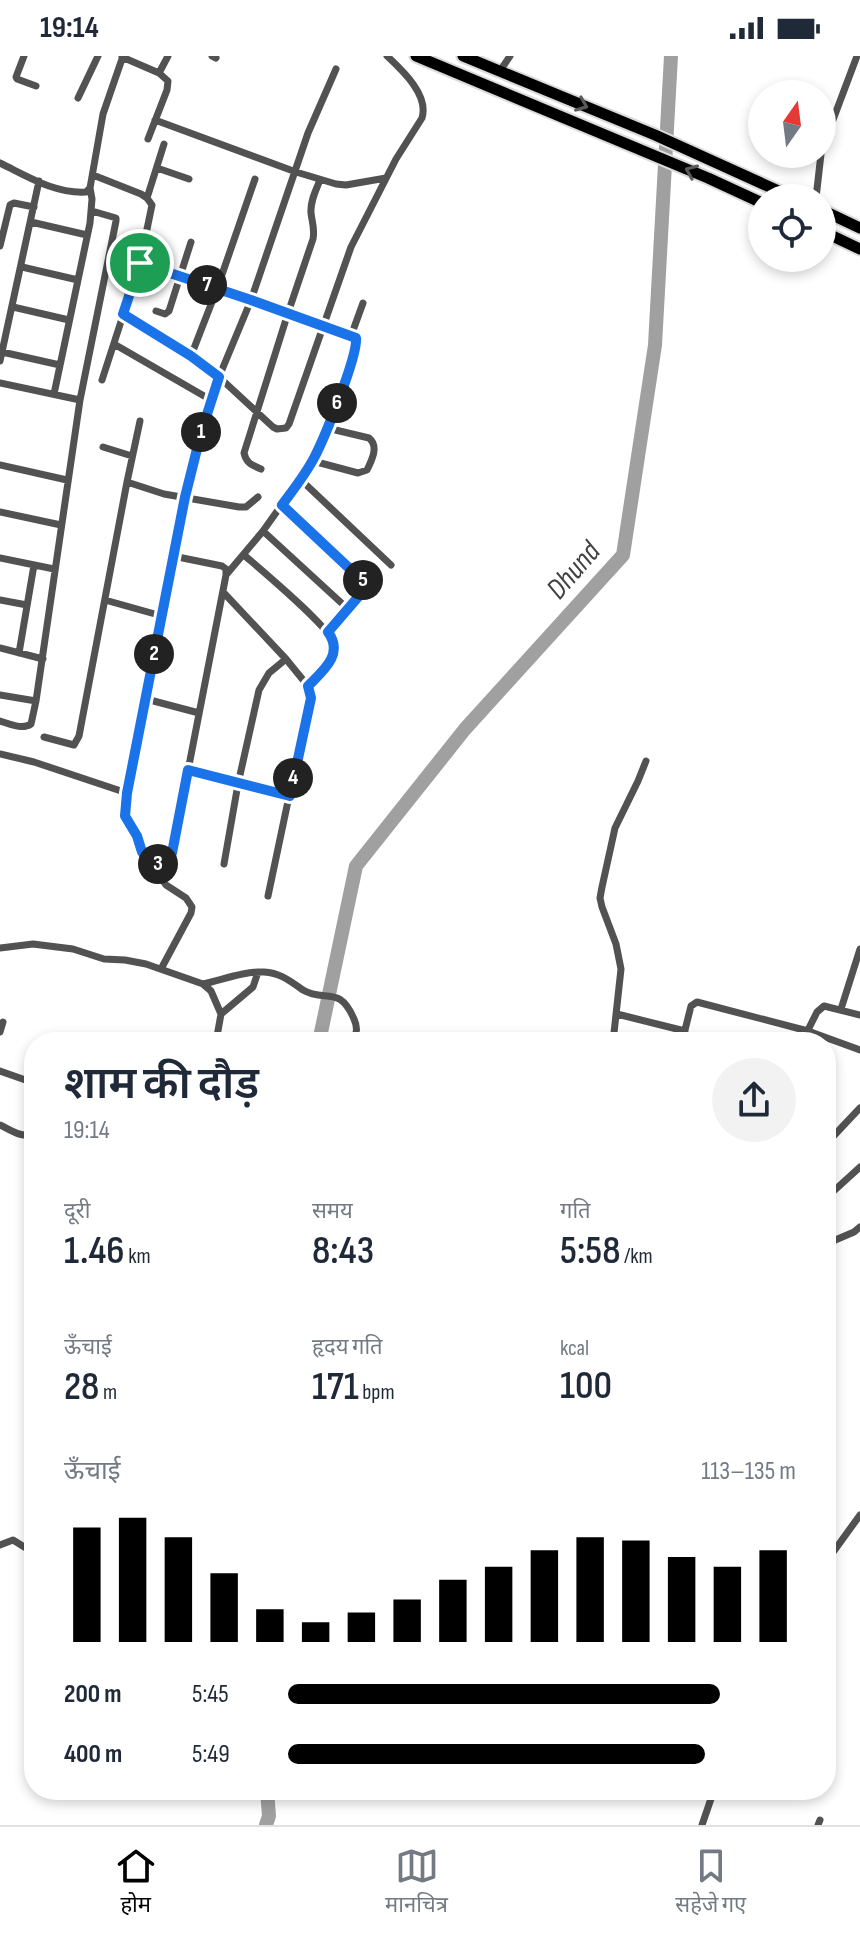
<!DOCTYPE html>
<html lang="hi">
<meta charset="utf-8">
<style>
:root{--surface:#fff;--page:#f2f2f3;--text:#1f2937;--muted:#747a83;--line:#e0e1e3;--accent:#000}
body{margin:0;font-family:"Sofia Sans Condensed","Noto Sans Devanagari",sans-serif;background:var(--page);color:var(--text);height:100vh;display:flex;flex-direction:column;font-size:30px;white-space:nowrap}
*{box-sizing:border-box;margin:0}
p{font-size:26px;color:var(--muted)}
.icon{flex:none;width:44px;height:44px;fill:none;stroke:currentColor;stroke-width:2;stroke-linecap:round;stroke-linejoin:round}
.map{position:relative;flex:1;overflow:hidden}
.drawer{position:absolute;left:24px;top:976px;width:812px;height:768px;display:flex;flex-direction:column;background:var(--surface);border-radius:32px;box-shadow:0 4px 12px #0003}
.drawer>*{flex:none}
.needle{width:52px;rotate:14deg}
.buttons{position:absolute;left:748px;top:24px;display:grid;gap:16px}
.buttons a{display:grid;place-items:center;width:88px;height:88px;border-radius:50%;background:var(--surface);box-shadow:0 4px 12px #0003;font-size:40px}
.pin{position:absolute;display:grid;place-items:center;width:68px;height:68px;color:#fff;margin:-34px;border:4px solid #fff;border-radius:50%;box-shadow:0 2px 8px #0007}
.km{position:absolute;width:40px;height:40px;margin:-20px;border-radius:50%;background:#222;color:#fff;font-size:22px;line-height:40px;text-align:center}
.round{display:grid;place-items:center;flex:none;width:84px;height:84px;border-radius:42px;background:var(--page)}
.head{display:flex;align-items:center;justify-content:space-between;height:136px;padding:0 40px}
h1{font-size:44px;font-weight:600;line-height:60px}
.figures{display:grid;grid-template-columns:repeat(3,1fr);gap:12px;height:136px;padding:8px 40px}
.figures div{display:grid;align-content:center}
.figures b{font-size:40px;font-weight:600}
.figures small{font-size:22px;font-weight:400}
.figures p{font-size:22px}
.chart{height:224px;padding:16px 40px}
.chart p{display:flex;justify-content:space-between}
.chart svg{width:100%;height:144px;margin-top:8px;stroke:var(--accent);stroke-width:6}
ul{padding:0 40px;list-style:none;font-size:26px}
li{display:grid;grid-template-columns:128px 96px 1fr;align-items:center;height:60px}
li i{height:20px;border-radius:10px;background:var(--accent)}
.status{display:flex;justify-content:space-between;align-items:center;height:56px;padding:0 40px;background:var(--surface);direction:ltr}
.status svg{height:22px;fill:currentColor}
.tab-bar{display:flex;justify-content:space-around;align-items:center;height:112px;border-top:2px solid var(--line);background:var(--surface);font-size:22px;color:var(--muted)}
.tab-bar a{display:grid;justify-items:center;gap:4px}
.tab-bar .selected{color:var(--accent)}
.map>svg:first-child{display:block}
</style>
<div class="status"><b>19:14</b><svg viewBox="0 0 49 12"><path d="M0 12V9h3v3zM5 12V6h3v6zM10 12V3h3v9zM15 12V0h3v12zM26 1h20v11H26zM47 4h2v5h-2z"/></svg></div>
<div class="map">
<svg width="860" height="1769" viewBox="0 0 860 1769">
<rect width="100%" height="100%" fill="#fff"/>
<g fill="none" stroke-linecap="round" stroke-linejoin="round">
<path stroke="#a0a0a0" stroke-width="14" d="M319 986 356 810 465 673 623 499 655 289 671 0
M266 1769 269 1760 267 1734"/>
<g stroke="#dbdbdb" stroke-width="15">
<path id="trunk" d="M416 0 708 122 762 147
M463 0 655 79 794 142
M822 154 860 172
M822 175 860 193"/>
</g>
<path stroke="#525252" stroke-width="7" d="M24 0 16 21 17 23 36 30
M212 0 216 2
M122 1 159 17 168 25 167 34 148 83
M500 15 510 0
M159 17 168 0
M78 42 98 0
M155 64 296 116 336 128 346 129 386 122
M822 93 857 0
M0 107C27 120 55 138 86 136L90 132 103 58 123 0
M157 112 189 123
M93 119 141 138 147 142 152 149 140 207 102 324
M147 142 164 88
M816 142 821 98
M31 166 87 179
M0 190 10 149 14 147 34 151
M140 207 251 244 351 280 357 285 344 329 313 405 263 475 226 519
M22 211 78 224
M13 251 69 264
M156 255 165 258 169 255 191 186
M123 258 191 300 219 321 273 371 277 373 286 372 289 368 351 191 396 103 422 62C429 39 403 15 387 0
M351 280 363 247
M114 288 211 344
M2 296 60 309
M191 300 217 233 255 123
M0 305 39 125
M0 327 80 344
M54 338 90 167 92 143 90 132
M103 391 132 400
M313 405 358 417 367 414C372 404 379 390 369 382L327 372
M0 409 67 424
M261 413C252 409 246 407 244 397L288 257 313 183C315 173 312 166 311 157 310 145 316 134 320 124
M300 423 391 509
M127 426 164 438 239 451H246L258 441
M282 449 366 528 365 533 328 576
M0 456 61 469
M263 475 348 553
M244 499C260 513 331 572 334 588 337 604 318 620 308 630
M0 502 54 513
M223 536 286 603 308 630 311 636 268 840
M0 544 27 549
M105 544 162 560
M0 592 43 603
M19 597 34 509
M0 639 36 645
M146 643 199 657
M0 665C10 668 22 674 31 668L36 645 80 344 116 165V162L92 155
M44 681 74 689 79 680 127 426 140 365
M0 698 34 706 127 737
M188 714 290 740
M224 808 238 728 259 634 269 617 286 603
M152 809 166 806 172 797 226 519V513L222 510 173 500
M0 892 33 888 73 893 104 903 125 904 146 908 203 928 211 935 221 958 216 986
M161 913 191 857 192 851 186 842 166 829 142 796 137 780 125 760 127 737 179 469 201 377 219 321 251 244 308 77 336 13
M203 928C222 924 244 915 264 916 281 917 290 925 303 934 325 947 339 928 354 963 358 972 357 977 352 986
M841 953 860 893
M221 958 253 931 258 916
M617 958 685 975
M0 976 3 966
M613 986 621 913 616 888 602 851 600 842 602 831 615 772 638 725 646 705
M682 986 691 950 697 946 808 975 860 994
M802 986 817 956 824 950 860 959
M0 1015 34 1027
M0 1069C7 1072 24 1084 30 1077 33 1074 33 1069 34 1065
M826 1088 860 1052
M826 1142 860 1111
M826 1188 854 1176 860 1171
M0 1489 13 1484 34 1497
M826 1506 860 1459
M702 1769 714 1734
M818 1769 820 1764"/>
<use href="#trunk" stroke="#000" stroke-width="11"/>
</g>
<defs><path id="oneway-chevron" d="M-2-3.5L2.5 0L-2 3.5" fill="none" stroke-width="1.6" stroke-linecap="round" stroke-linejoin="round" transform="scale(2)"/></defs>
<g stroke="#595959">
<use href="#oneway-chevron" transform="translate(582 49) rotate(22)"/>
<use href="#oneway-chevron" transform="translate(691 115) rotate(-157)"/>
</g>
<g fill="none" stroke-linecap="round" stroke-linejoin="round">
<g stroke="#fff" stroke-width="16">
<path id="route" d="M140 207 251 244 356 282C358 300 324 383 314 402 305 419 293 434 282 449L366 528 365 533 328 576C344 598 324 614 308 630L311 642 290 740 188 714 172 797 166 806 152 809 142 796 137 780 125 760 127 737 185 441 201 377 219 321 191 300 123 258Z"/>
</g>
<use href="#route" stroke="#1a73e8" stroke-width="10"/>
</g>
<g text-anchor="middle" stroke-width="6" stroke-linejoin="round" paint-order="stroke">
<g font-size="30" font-style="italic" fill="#414141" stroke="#fff">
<text transform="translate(573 514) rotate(-49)" y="10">Dhund</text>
</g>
</g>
</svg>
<div class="buttons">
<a><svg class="needle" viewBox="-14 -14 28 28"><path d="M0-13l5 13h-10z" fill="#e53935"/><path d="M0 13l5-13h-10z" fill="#747a83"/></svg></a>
<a><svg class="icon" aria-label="locate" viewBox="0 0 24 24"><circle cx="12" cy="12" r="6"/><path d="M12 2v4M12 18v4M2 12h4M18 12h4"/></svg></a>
</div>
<div class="pin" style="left:140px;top:207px;background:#1e9e55"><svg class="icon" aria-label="arrive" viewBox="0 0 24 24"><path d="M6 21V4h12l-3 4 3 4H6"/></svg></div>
<b class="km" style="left:201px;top:376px">1</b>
<b class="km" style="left:154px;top:598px">2</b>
<b class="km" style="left:158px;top:808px">3</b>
<b class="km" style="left:293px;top:722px">4</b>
<b class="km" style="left:363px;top:524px">5</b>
<b class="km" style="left:337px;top:347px">6</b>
<b class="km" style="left:207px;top:229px">7</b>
<section class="drawer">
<div class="head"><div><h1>शाम की दौड़</h1><p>19:14</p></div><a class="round"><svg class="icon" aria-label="share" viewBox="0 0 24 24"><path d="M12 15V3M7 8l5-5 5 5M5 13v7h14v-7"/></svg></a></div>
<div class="figures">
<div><p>दूरी</p><b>1.46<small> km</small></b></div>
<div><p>समय</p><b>8:43</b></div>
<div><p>गति</p><b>5:58<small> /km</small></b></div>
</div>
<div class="figures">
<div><p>ऊँचाई</p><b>28<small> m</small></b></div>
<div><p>हृदय गति</p><b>171<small> bpm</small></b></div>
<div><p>kcal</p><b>100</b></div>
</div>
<div class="chart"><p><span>ऊँचाई</span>113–135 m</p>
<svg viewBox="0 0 160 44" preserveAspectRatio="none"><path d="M5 44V9M15 44V6M25 44V12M35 44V23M45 44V34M55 44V38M65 44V35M75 44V31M85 44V25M95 44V21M105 44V16M115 44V12M125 44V13M135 44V18M145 44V21M155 44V16"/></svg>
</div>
<ul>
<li><b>200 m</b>5:45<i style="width:85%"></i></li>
<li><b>400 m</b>5:49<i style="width:82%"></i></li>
</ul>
</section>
</div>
<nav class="tab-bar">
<a class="selected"><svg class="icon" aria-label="home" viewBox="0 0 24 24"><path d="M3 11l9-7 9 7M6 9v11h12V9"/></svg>होम</a>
<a><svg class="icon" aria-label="map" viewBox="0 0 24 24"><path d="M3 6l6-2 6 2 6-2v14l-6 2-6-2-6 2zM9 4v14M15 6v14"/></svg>मानचित्र</a>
<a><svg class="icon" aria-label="saved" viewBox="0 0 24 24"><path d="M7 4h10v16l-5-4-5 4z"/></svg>सहेजे गए</a>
</nav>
